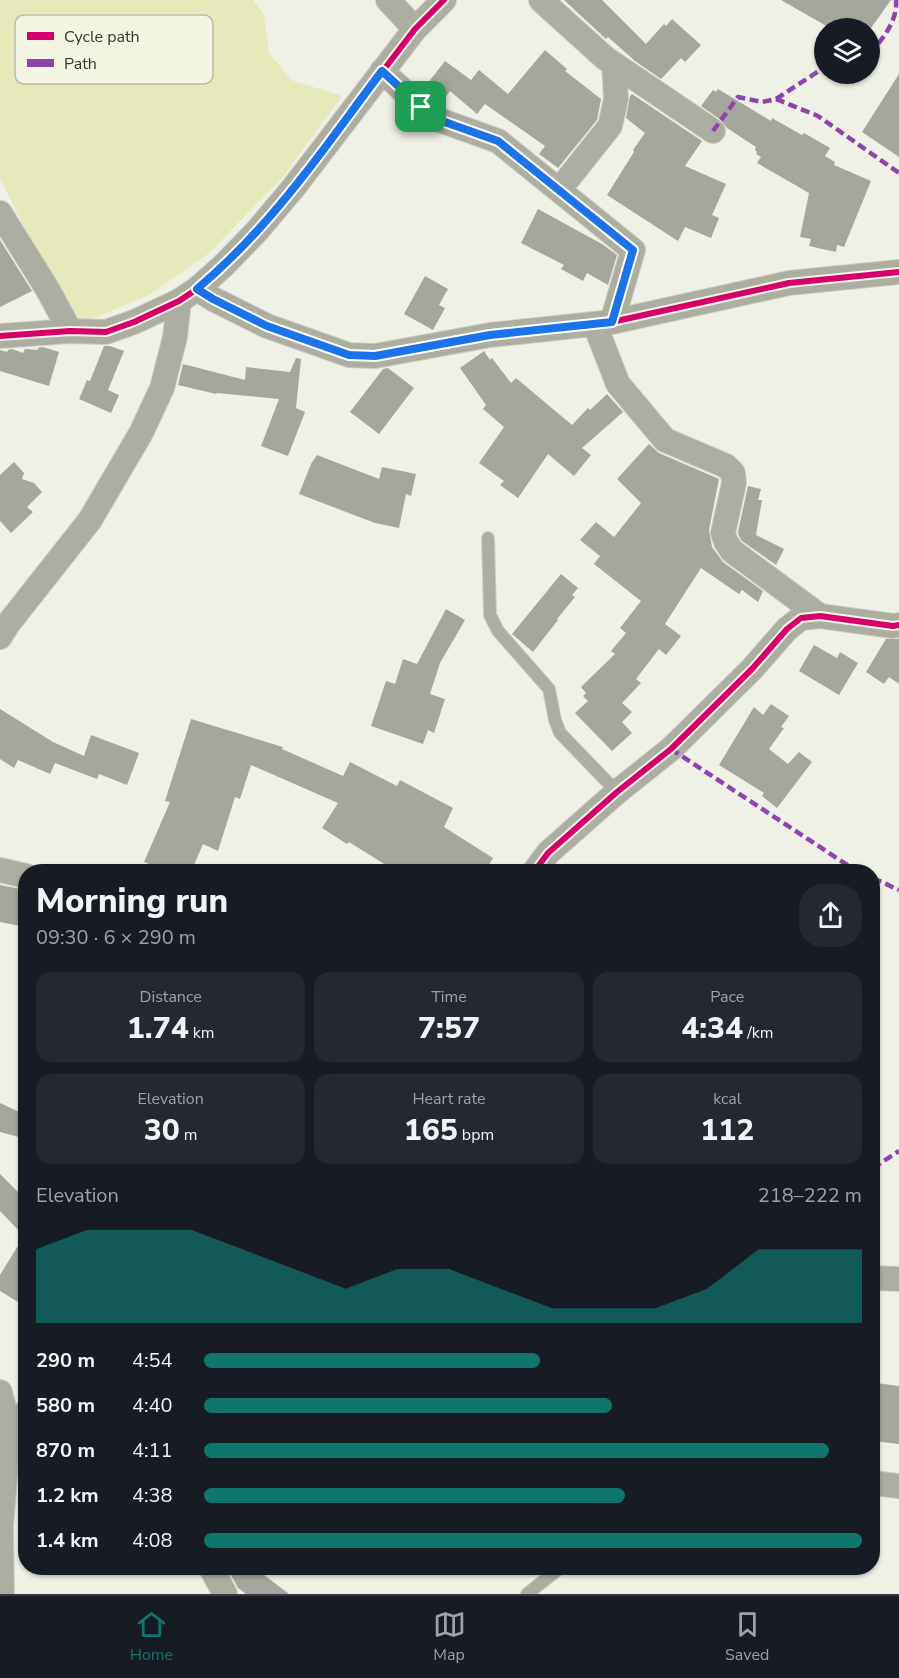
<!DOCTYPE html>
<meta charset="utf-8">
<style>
:root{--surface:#171b24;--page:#242831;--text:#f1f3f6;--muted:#9ea1a6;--line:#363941;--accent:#0f766e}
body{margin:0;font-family:"Nunito Sans",sans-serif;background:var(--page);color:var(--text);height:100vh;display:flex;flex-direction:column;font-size:22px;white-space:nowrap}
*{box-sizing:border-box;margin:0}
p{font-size:20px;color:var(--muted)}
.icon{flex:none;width:33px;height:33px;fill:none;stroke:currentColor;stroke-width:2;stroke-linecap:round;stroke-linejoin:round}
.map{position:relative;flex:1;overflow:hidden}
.drawer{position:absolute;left:18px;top:864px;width:862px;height:711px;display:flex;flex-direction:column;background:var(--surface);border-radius:24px;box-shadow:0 2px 4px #0004}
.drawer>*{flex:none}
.tools{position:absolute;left:814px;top:18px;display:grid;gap:12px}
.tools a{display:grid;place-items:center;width:66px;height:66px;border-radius:50%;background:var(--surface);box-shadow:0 2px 4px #0004;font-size:30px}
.pin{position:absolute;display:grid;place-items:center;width:51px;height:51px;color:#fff;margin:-26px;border-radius:12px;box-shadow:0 3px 9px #0006}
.round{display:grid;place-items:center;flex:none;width:63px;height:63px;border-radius:24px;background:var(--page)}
.head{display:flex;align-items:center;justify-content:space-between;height:102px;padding:0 18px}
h1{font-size:33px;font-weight:800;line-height:45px}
.metrics{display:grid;grid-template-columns:repeat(3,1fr);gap:9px;height:102px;padding:6px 18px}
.metrics div{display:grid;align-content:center;border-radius:15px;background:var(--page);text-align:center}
.metrics b{font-size:30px;font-weight:800}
.metrics small{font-size:16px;font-weight:400}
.metrics p{font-size:16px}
.chart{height:168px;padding:12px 18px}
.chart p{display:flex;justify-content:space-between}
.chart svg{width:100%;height:108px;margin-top:6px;fill:var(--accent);opacity:.7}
ul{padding:0 18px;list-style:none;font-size:20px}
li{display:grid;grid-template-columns:96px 72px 1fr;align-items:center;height:45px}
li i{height:15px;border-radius:8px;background:var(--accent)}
.tab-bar{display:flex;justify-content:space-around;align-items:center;height:84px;border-top:2px solid var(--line);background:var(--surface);font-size:16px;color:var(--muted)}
.tab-bar a{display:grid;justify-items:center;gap:3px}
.tab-bar .active{color:var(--accent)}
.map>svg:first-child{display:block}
</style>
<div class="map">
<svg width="899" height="1594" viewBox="0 0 899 1594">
<rect width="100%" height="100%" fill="#f0f1e6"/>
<path fill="#e6e9b9" d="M0 0H253L264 15 269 53 291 80 342 96 283 177 208 254 149 295 80 324 31 241 0 178Z"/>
<path fill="#a5a69d" d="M564 0H602L646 44 664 24 666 26 672 19 701 45 685 62 681 58 661 79 635 61 608 37 606 39Z
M781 0H891L871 28H830Z
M545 50 567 69 565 71 601 99 597 120 558 168 539 154 545 146 485 104 477 114 450 91 445 98 427 84 445 61 471 80 479 70 508 94Z
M899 74V157L862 132Z
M718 89 771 121 772 118 802 135 804 133 830 148 825 156 835 162 834 165 871 181 844 247 837 245 836 252 809 246 811 239 800 237 809 193 757 163 761 157 756 154 757 152 755 150 756 147 727 128 721 120 701 106 713 90 716 92Z
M632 94 702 141 685 166 726 184 712 215 719 218 711 238 685 227 678 241 607 195 634 152 633 150 645 133 626 118 630 96Z
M538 209 602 244 617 255 608 285 587 273 583 281 561 269 564 265 521 243Z
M0 240 32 291 0 307Z
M425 276 448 289 439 305 445 308 433 330 404 314Z
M104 346H110L124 351 108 390 119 395 111 413 79 399 87 380 90 381Z
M43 347 59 352 49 386 0 371V350L7 352 8 350 12 349 23 353 25 349 38 350V348Z
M484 351 490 360 492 358 511 383 516 378 572 425 588 408 590 410 607 394 623 412 582 448 591 455 574 476 548 454 518 498 500 485 504 481 479 463 504 427 483 409 486 405 460 368Z
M296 358 301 359 296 408 305 412 288 456 261 446 279 399 217 393 216 394 178 385 183 364 245 380 246 367 290 372Z
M388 368 414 388 379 434 350 412 383 369Z
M649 444 659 453 719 479 709 530 712 547 723 562 763 591 758 602 742 590 739 594 701 568 665 624 681 636 666 655 659 649 636 679 641 683 622 703 632 712 622 722 632 733 612 751 575 713 588 701 583 696 586 693 581 687 615 654 611 651 626 633 620 628 641 601 594 564 600 556 580 540 596 522 614 537 641 503 617 479Z
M317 455 379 479 382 467 416 474 411 496 406 494 399 528 375 523 299 494 311 464Z
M14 462 24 473 22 479 34 483 42 492 27 507 33 512 11 533 0 521V475Z
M748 486 761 489 758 500H762L756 535 784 549 776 565 742 541 739 536 738 532Z
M561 574 578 588 572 595 575 597 557 619 558 620 533 652 512 634Z
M446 609 465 620 440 663 430 694 445 699 434 733 428 730 423 744 371 726 386 681 395 684 403 659 417 664Z
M886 639H899V684L889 677 884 684 866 672Z
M814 645 837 658 840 652 858 663 839 695 799 671Z
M771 704 789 716 781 727 784 728 769 749 788 764 799 752 812 762 777 808 762 796 764 793 719 765 754 707 763 715Z
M0 709 53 742 84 756 91 735 139 753 127 785 99 774 97 779 55 763 50 774 18 760 14 768 0 759Z
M191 719 283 747 282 749 343 776 350 762 397 786 400 780 453 808 444 827 493 858 485 872H397L349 842 347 844 322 828 338 803 251 765 240 799 235 797 218 851 203 844 191 872H167L144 862 170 802 165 801Z
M0 885 26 890V927L0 922Z
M0 1103 26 1115V1139L0 1132Z
M0 1174 26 1200V1307L0 1291V1275L24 1236 0 1211Z
M876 1383 899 1386V1444L873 1441V1408Z
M227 1568H255L289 1594H246L238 1588Z"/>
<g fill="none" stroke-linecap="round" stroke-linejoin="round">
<g stroke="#cdcec6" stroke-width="14">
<path id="lane" d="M488 538 490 615 498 631 549 689 555 720 560 733 617 792
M527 1594 560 1568"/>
</g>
<g stroke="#cdcec6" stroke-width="26">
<path id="street" d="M388 0 415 29
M541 0 605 58 713 131
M382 71 421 107 442 121 498 141 633 250 612 322
M559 190 610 126 616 99 614 64
M0 213 48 290 70 331
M197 289 213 299 267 326 349 355 375 356 490 335 612 322 789 283 899 272
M595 325 618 384 665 440 726 466 733 473 734 483 723 533 726 542 732 551 820 616
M0 336 70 331 106 332 134 322 179 301 197 289 223 266 257 231 294 187 415 29 444 0
M0 637 8 624 90 520 141 433 162 388 175 337 179 301
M0 870 26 876
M534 872 548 853 617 792 671 749 752 669 787 629 801 618 820 616 893 626 899 625
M873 1278 899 1279
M0 1392 5 1412 8 1437 1 1527 2 1594
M8 1437 26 1412
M873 1483 899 1486
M211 1568 225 1594"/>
</g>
<use href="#lane" stroke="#adaea2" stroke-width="12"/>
<use href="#street" stroke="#adaea2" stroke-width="24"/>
<path stroke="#8e44ad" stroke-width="4.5" stroke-dasharray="9 4.5" stroke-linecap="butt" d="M870 54C882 39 898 21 896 0
M776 99 825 67
M713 131 738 97 762 102 776 99 818 116 899 173
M671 749 858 872
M873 878 899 890
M873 1168 899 1151"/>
<g stroke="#f3f5e2" stroke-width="10">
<path id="cycleway" d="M197 289 213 299 267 326 349 355 375 356 490 335 612 322 789 283 899 272
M0 336 70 331 106 332 134 322 179 301 197 289 223 266 257 231 294 187 415 29 444 0
M534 872 548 853 617 792 671 749 752 669 787 629 801 618 820 616 893 626 899 625"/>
</g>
<use href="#cycleway" stroke="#d6006c" stroke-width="6"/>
</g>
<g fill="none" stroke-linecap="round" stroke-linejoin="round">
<g stroke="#fff" stroke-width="12">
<path id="route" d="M382 71 421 107 442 121 498 141 633 250 612 322 490 335 375 356 349 355 267 326 213 299 197 289C218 271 238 252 257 231 302 182 341 125 382 71Z"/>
</g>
<use href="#route" stroke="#1a73e8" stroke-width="8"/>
</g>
<rect x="15" y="15" width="198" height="69" rx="9" fill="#f3f5e2" stroke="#babbac" stroke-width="1.5"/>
<rect x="27" y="32" width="27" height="8" fill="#d6006c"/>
<rect x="27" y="59" width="27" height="8" fill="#8e44ad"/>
<g font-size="16" fill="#34352d">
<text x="64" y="42">Cycle path</text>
<text x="64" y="69">Path</text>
</g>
</svg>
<div class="tools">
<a><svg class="icon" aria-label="layers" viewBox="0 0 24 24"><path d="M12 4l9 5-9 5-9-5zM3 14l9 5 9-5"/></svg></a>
</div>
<div class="pin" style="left:421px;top:107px;background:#1e9e55"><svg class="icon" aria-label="arrive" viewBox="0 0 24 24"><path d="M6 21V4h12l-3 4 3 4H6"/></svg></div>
<section class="drawer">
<div class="head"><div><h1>Morning run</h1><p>09:30 · 6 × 290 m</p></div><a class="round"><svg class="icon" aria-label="share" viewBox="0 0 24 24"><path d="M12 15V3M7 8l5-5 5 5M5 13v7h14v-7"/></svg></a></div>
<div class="metrics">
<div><p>Distance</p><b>1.74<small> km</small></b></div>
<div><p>Time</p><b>7:57</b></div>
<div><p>Pace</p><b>4:34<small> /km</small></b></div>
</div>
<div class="metrics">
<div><p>Elevation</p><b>30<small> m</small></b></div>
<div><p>Heart rate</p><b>165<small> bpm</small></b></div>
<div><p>kcal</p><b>112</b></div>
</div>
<div class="chart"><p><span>Elevation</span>218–222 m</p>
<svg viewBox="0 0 160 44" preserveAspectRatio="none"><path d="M0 44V14L10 6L20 6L30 6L40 14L50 22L60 30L70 22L80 22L90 30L100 38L110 38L120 38L130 30L140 14L150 14L160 14V44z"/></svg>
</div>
<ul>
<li><b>290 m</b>4:54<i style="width:51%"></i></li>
<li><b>580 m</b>4:40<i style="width:62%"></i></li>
<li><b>870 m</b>4:11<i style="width:95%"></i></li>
<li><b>1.2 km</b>4:38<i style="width:64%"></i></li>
<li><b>1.4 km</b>4:08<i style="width:100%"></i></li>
</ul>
</section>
</div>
<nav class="tab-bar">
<a class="active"><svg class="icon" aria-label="home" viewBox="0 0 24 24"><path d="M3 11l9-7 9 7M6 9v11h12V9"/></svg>Home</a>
<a><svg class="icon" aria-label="map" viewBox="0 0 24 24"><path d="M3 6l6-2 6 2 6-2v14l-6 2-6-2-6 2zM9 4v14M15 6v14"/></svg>Map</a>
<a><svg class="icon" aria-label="saved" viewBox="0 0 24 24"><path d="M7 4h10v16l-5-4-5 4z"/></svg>Saved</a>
</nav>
